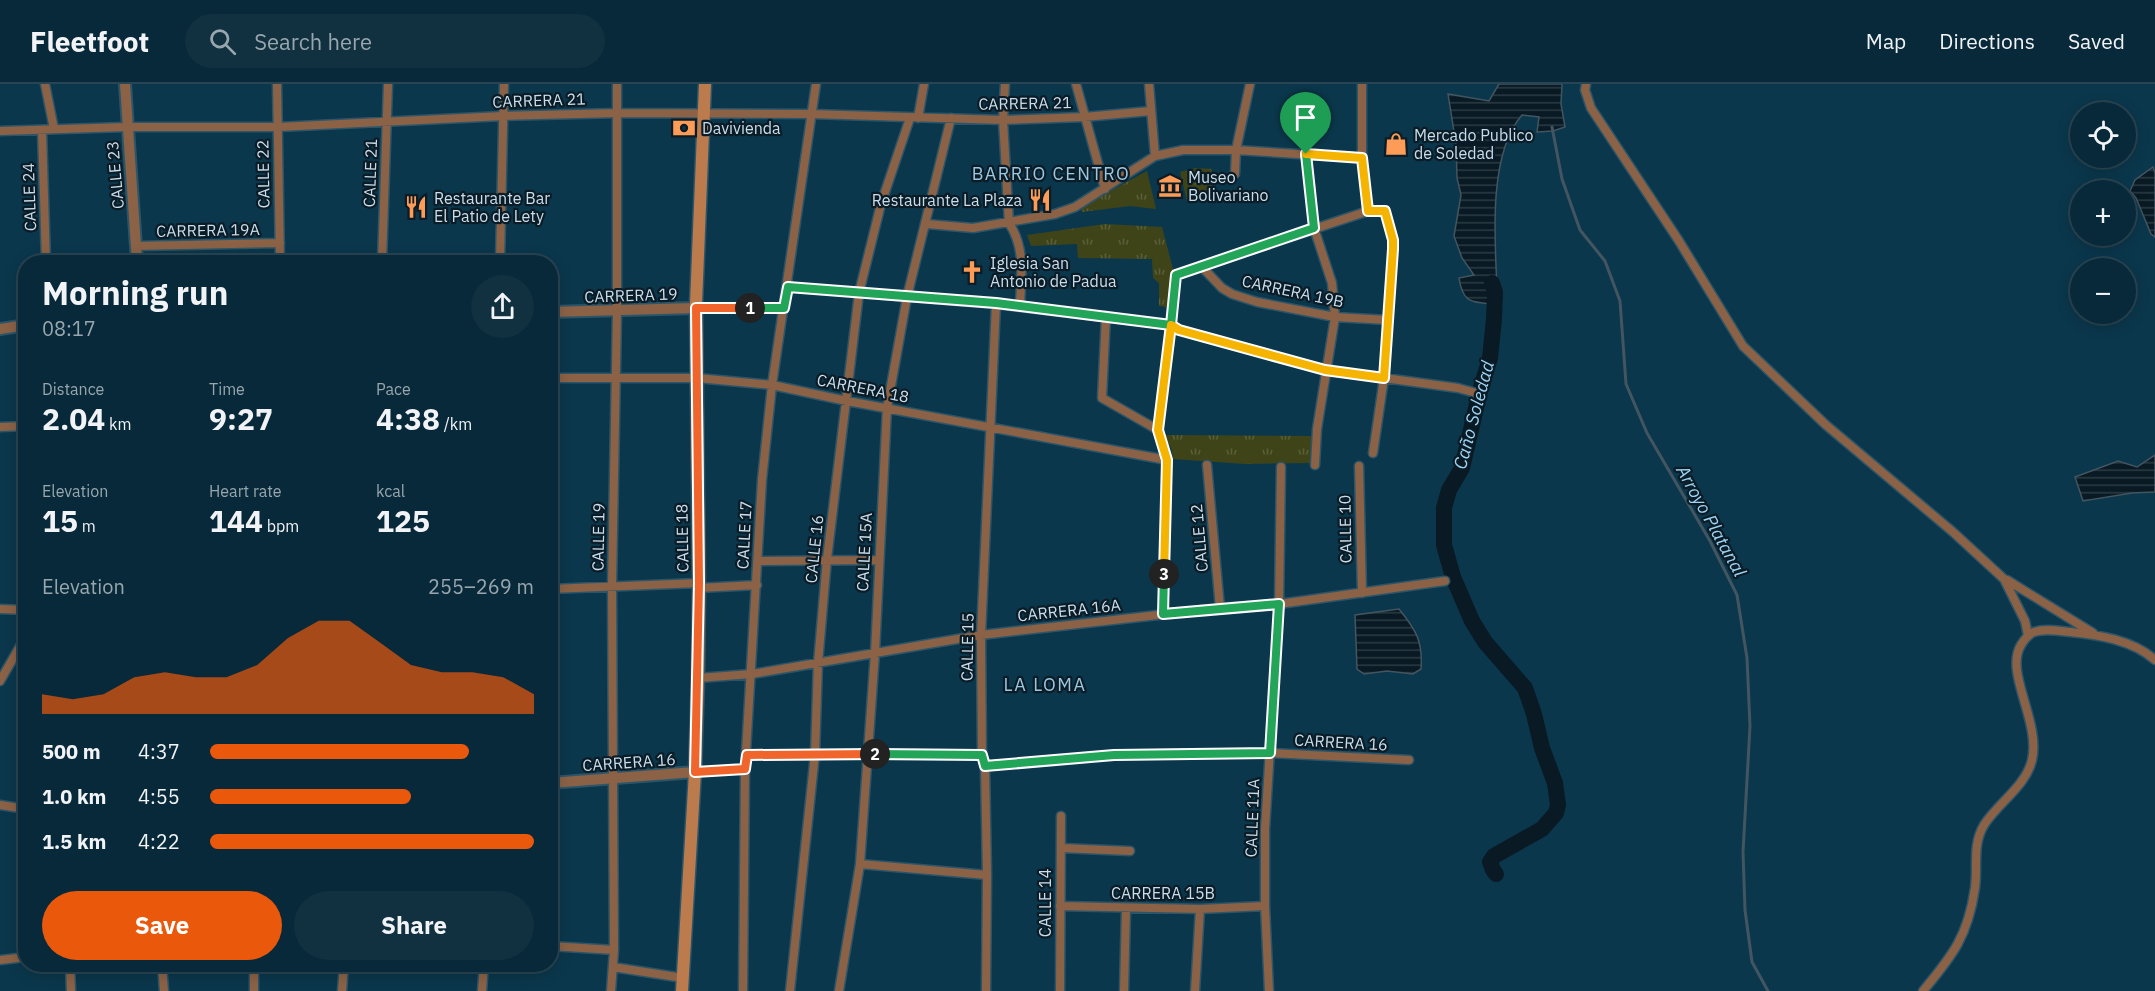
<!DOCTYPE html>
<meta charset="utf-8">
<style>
:root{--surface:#082939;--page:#113141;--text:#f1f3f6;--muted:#98a6ae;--line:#294553;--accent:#ea580c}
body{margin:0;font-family:"IBM Plex Sans",sans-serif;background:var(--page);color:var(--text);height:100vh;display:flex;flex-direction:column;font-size:22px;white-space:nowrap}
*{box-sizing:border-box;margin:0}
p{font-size:20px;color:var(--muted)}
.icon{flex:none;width:33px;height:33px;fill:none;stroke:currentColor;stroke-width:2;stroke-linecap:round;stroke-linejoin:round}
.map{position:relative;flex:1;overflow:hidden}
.drawer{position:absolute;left:18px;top:171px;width:540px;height:717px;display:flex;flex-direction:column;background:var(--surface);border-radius:24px;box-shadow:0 3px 15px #0003,0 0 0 2px var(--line)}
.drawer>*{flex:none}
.fabs{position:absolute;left:2070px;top:18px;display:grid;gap:12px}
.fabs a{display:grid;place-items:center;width:66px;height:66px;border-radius:50%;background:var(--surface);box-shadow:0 3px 15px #0003,0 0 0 2px var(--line);font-size:30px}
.pin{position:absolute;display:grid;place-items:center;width:51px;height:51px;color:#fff;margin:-62px -26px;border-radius:50% 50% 50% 0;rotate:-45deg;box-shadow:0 0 6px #0007}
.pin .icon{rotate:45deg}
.km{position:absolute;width:30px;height:30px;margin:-15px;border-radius:50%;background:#222;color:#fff;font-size:16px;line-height:30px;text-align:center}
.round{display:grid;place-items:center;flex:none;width:63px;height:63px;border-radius:32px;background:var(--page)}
.headline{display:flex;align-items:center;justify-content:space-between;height:102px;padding:0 24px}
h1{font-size:33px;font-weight:800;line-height:45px}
.metrics{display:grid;grid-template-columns:repeat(3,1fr);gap:9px;height:102px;padding:6px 24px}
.metrics div{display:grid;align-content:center}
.metrics b{font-size:30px;font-weight:800}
.metrics small{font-size:16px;font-weight:400}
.metrics p{font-size:16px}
.chart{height:168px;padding:12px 24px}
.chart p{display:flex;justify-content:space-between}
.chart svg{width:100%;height:108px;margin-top:6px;fill:var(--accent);opacity:.7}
.button{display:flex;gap:12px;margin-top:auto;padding:12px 24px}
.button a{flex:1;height:69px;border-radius:36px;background:var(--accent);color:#fff;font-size:24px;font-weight:800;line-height:69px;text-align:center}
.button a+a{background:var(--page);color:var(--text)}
ul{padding:0 24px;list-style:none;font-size:20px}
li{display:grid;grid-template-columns:96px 72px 1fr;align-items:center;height:45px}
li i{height:15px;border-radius:8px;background:var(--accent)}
header{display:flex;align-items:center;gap:36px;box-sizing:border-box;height:84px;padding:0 30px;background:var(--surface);border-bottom:2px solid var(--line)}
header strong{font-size:28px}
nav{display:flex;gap:33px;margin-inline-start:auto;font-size:21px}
.search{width:420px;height:54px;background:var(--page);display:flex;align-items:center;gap:15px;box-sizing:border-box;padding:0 21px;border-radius:33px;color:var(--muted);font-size:22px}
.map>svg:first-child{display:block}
</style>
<header>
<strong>Fleetfoot</strong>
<div class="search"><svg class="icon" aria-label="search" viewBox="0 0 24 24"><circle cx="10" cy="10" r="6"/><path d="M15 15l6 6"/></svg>Search here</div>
<nav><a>Map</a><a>Directions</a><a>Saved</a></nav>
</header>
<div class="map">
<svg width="2155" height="907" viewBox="0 0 2155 907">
<defs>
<pattern id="park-tufts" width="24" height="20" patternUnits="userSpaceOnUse" patternTransform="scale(1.5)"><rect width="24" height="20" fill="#3f4418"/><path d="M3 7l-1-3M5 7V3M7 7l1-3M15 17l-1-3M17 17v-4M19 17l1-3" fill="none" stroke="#595f3a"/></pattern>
<pattern id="water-rules" width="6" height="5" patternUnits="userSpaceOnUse" patternTransform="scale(1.5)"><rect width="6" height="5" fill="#091a24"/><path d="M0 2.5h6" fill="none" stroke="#2c3b44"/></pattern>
</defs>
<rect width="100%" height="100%" fill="#0b374c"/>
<path fill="url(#park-tufts)" d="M1196 84 1212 85 1211 113 1187 117 1180 88Z
M1147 87 1156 125 1130 122 1082 128 1081 123Z
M1105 140 1162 143 1174 189 1171 224 1159 222V199L1153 194 1152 175 1078 174 1077 160 1031 162 1027 151Z
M1165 351 1311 352V379L1245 380 1173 375 1171 363 1165 356Z"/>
<path fill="url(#water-rules)" stroke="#435560" stroke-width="1.5" d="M1499 0H1562L1561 20 1565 43 1553 47 1537 48 1539 33 1522 31C1485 73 1496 171 1498 224 1481 213 1464 228 1459 194L1474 191 1462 174 1454 152 1461 111 1457 94 1456 60 1448 10 1489 17Z
M2153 83 2155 89V153L2151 150 2136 114 2130 107 2135 96Z
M2155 371V408L2132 409 2083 417 2075 393 2118 377 2137 383Z
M1399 525C1416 546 1423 557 1421 585L1413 590 1387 587 1364 590 1357 585 1355 531Z"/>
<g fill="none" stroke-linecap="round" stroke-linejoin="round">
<path stroke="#435560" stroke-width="3" d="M1552 43 1562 95 1580 146 1605 177 1620 217 1626 300 1647 349 1710 457 1737 511 1747 574 1750 642 1743 768 1745 826 1752 878 1768 907"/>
<path stroke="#091a24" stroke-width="16" d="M1492 199 1495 208 1494 235 1490 274 1480 307 1462 384 1449 406 1444 424V461L1453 493 1472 537 1485 558 1525 604 1534 630 1542 664 1555 699 1558 721 1556 729 1542 745 1494 772 1490 778 1493 786 1496 790"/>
<g stroke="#2d5569" stroke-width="11">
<path id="minor" d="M45 0 54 45
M277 0 280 178
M1005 0 1003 36 1009 139C1026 165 1021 192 1020 222
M1076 0 1105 105
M1149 0 1155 72
M1362 0V74L1368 127
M1586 0 1585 6 1591 24 1679 157 1743 262 1826 341 1953 448 2004 495 2025 537 2028 551
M918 34 924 0
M42 46 46 178
M0 47 126 43H278L503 32 618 29 811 30 1003 36 1084 33 1151 27
M1306 70 1314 144 1332 199 1335 233 1317 345 1315 381
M1235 90 1236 66 1250 0
M927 140 973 144 1055 130 1075 123 1155 72 1183 66H1236L1362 74
M136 162 280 159
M382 178 388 0
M500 178 504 0
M1202 183 1222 204 1232 210 1257 218 1335 233 1388 236
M788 203 996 220 1171 241 1179 246 1325 286 1458 304 1476 309
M696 224H784
M1106 232 1102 314 1158 346
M550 294H697L772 301 847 317 1167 376
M0 343 26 342
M1207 381 1220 524
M1359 382 1362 509
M758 477 879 476
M2007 496 2093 549
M698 504 757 501
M550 505 699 499
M0 525 26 526
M1163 530 1167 376 1158 346 1176 191 1368 127H1385L1393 156V165L1384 294 1373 369
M698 594 752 590 981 551 1220 524 1279 520 1445 497
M0 597 26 552
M747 671H982
M985 682 1114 671 1270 669 1409 676
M695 688 745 685
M0 721 26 725
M1061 764 1130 767
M860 780 987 791
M1060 822 1200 825 1265 822
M550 862 614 866
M0 876 26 873
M70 880 71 907
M162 880 164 907
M254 880V907
M613 883 683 894
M342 907 344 880
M482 907 484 880
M611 907 614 866 612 502 617 228V0
M743 907 745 685 762 396 772 301 816 0
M790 907 815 670 818 579 827 475 859 209 881 120 910 34
M839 907 860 780 875 569 887 324 907 213 951 34
M986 907 987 791 985 682 982 671 981 551 996 220
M1060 907 1061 732
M1124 907 1126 825
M1195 907 1200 825
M1269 907 1265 822V745L1279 520 1281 383
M1923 907C1953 871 1968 852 1975 804 1978 782 1972 761 1984 741 1998 719 2026 702 2032 676 2041 638 2004 588 2021 561 2024 556 2029 550 2034 548 2045 544 2059 547 2070 548 2099 551 2133 556 2155 576"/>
</g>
<g stroke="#2d5569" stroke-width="14">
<path id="tertiary" d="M125 0 137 178
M550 228 696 224
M0 245 26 241
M550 699 695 688"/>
</g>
<g stroke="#2d5569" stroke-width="15">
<path id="secondary" d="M682 907 695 688 698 594 699 499 696 220 705 0"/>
</g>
<use href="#minor" stroke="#8b6246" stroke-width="8"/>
<use href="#tertiary" stroke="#8b6246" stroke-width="10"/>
<use href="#secondary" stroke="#bb7b4d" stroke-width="12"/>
</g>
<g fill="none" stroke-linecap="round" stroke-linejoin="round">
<g stroke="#fff" stroke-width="12">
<path id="split-1" d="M750 224H784L788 203 996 219 1171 241 1176 191 1314 144 1306 70"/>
</g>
<g stroke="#fff" stroke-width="12">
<path id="split-2" d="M750 224H696L699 499 695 688 745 685 747 671 875 670"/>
</g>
<g stroke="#fff" stroke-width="12">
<path id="split-3" d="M875 670 982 671 985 682 1114 671 1270 669 1279 520 1163 530 1164 490"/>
</g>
<g stroke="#fff" stroke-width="12">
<path id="split-4" d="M1164 490 1167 376 1158 346 1171 241 1179 246 1325 286 1384 294 1393 165V156L1385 127H1368L1362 74 1306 70"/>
</g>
<use href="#split-1" stroke="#22a559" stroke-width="8"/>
<use href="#split-2" stroke="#f0652b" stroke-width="8"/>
<use href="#split-3" stroke="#22a559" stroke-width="8"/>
<use href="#split-4" stroke="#f5b400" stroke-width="8"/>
</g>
<defs>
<g id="bank-bare" transform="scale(1.8)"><path d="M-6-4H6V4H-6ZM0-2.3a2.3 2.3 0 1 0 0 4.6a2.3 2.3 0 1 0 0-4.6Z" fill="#fd9c56" stroke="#0b1c26" stroke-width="2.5" paint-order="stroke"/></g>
<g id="shop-bare" transform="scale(1.8)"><path d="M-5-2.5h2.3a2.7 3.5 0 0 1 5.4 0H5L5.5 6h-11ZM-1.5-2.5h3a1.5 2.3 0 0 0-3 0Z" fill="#fd9c56" stroke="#0b1c26" stroke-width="2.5" paint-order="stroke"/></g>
<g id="museum-bare" transform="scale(1.8)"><path d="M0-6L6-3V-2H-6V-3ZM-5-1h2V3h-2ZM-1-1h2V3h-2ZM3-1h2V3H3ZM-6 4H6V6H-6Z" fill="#fd9c56" stroke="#0b1c26" stroke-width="2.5" paint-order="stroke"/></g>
<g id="restaurant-bare" transform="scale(1.8)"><path d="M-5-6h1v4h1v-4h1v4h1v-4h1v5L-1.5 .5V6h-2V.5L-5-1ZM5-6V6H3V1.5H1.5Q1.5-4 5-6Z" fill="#fd9c56" stroke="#0b1c26" stroke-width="2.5" paint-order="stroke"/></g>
<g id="church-bare" transform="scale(1.8)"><path d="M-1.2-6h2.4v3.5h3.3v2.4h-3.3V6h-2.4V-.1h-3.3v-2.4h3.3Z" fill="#fd9c56" stroke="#0b1c26" stroke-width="2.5" paint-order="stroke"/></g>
</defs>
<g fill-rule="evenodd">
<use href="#bank-bare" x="684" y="44"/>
<use href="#shop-bare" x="1396" y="60"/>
<use href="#museum-bare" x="1170" y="102"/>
<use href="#restaurant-bare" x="1040" y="116"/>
<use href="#restaurant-bare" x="416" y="123"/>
<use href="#church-bare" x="972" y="188"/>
</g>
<g text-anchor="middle" stroke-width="4.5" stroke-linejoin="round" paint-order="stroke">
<g font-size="16" fill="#c9deec" stroke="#0b1c26">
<text transform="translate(539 16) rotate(-2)" y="6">CARRERA 21</text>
<text transform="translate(1025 19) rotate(-1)" y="6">CARRERA 21</text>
<text transform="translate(370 89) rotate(-88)" y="6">CALLE 21</text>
<text transform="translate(263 90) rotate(-91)" y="6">CALLE 22</text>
<text transform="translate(115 91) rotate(-95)" y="6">CALLE 23</text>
<text transform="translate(29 113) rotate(-92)" y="6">CALLE 24</text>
<text transform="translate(208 146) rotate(-1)" y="6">CARRERA 19A</text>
<text transform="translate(1293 207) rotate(12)" y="6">CARRERA 19B</text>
<text transform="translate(631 211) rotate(-2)" y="6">CARRERA 19</text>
<text transform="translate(863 304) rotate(11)" y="6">CARRERA 18</text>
<text transform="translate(1345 445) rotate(-91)" y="6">CALLE 10</text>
<text transform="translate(744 451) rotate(-87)" y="6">CALLE 17</text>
<text transform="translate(598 453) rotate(-89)" y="6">CALLE 19</text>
<text transform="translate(682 454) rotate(-91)" y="6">CALLE 18</text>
<text transform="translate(1199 454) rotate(-95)" y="6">CALLE 12</text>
<text transform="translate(814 465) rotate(-84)" y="6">CALLE 16</text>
<text transform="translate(864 468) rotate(-87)" y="6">CALLE 15A</text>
<text transform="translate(1069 526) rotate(-6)" y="6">CARRERA 16A</text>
<text transform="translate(967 563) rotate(-89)" y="6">CALLE 15</text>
<text transform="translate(1341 658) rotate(3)" y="6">CARRERA 16</text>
<text transform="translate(629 678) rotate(-4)" y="6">CARRERA 16</text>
<text transform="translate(1252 734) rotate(-88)" y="6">CALLE 11A</text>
<text x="1163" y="815">CARRERA 15B</text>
<text transform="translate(1045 819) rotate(-90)" y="6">CALLE 14</text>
</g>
<g font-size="16" fill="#c9deec" stroke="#0b1c26" text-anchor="start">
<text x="702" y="50">Davivienda</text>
<text x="1414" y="57">Mercado Publico<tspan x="1414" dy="18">de Soledad</tspan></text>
<text x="1188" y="99">Museo<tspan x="1188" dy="18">Bolivariano</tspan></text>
<text x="434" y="120">Restaurante Bar<tspan x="434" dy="18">El Patio de Lety</tspan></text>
<text x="1022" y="122" text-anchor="end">Restaurante La Plaza</text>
<text x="990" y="185">Iglesia San<tspan x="990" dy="18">Antonio de Padua</tspan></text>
</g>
<g font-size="18" letter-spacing="1.5" fill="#9bc7e1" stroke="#0b1c26">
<text x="1051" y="96">BARRIO CENTRO</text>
<text x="1045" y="607">LA LOMA</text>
</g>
<g font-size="18" font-style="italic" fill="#9dd3f3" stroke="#0b1c26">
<text transform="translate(1474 331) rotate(-75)" y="6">Caño Soledad</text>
<text transform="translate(1711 437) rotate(61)" y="6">Arroyo Platanal</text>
</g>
</g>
</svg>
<div class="fabs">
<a><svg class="icon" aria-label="locate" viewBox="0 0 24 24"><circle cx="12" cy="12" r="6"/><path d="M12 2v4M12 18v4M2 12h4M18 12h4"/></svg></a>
<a>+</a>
<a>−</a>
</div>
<div class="pin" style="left:1306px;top:70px;background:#1e9e55"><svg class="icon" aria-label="arrive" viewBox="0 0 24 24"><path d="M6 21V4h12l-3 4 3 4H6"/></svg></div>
<b class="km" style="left:750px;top:224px">1</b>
<b class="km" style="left:875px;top:670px">2</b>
<b class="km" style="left:1164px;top:490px">3</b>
<section class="drawer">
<div class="headline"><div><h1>Morning run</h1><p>08:17</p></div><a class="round"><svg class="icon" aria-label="share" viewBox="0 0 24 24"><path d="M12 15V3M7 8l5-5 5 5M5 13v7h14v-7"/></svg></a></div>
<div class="metrics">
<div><p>Distance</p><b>2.04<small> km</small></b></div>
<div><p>Time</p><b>9:27</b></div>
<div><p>Pace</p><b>4:38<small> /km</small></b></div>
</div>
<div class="metrics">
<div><p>Elevation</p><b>15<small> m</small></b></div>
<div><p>Heart rate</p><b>144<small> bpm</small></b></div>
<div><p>kcal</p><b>125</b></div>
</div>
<div class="chart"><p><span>Elevation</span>255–269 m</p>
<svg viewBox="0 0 160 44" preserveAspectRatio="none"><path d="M0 44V36L10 38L20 36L30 29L40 27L50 29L60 29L70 24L80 13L90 6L100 6L110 15L120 24L130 27L140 27L150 29L160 36V44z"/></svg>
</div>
<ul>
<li><b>500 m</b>4:37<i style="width:80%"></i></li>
<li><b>1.0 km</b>4:55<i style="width:62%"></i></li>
<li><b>1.5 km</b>4:22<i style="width:100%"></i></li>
</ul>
<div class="button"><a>Save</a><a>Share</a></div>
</section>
</div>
